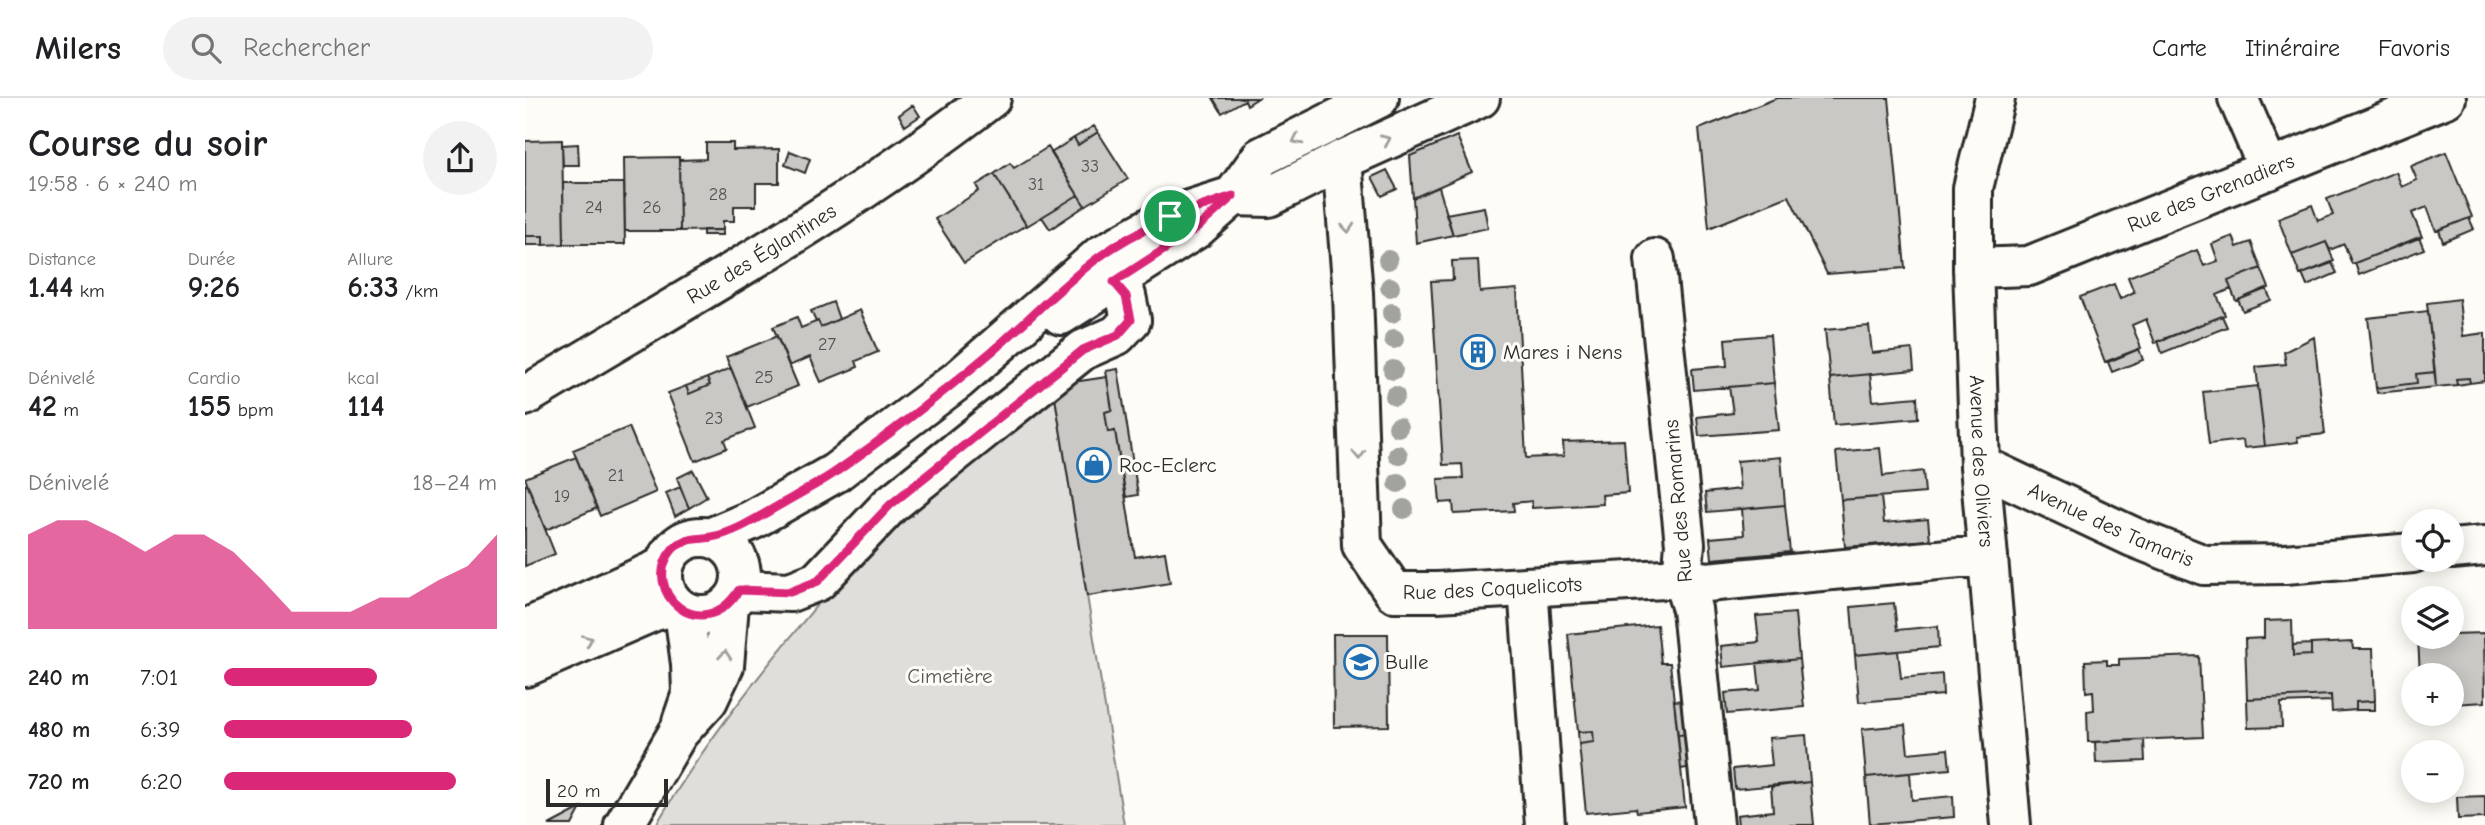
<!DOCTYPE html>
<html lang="fr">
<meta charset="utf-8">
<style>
:root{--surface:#fff;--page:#f2f2f2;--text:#202124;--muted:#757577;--line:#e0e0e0;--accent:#db2777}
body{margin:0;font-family:"Comic Neue",sans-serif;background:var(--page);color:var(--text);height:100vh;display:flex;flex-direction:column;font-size:26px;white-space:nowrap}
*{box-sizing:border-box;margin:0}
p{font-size:23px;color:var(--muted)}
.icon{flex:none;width:38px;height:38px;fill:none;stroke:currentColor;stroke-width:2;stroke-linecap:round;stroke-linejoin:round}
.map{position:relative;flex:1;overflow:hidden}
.side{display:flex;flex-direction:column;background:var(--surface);width:525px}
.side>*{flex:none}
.controls{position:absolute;left:1876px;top:411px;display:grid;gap:14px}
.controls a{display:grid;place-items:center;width:63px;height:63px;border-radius:50%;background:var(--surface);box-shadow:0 4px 18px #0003;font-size:35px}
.scale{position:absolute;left:21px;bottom:18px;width:122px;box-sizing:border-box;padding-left:7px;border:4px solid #2b2b2b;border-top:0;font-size:19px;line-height:24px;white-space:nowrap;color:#2b2b2b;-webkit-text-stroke:5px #fdfcf7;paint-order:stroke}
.pin{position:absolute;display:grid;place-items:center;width:60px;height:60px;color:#fff;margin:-30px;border:4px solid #fff;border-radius:50%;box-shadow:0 2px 7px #0007}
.round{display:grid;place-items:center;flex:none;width:74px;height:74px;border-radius:37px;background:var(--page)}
.overview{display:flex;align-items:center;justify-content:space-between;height:119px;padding:0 28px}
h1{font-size:38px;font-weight:700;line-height:52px}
.stats{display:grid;grid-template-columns:repeat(3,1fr);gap:10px;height:119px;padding:7px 28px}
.stats div{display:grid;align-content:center}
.stats b{font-size:30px;font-weight:700}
.stats small{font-size:19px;font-weight:400}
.stats p{font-size:19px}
.chart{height:196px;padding:14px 28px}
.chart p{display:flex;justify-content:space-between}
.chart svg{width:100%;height:126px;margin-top:7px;fill:var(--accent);opacity:.7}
ul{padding:0 28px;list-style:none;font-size:23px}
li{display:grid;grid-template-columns:112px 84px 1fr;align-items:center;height:52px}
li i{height:18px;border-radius:9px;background:var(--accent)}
header{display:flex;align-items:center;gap:42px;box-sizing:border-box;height:98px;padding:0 35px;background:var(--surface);border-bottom:2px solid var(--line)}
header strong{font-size:33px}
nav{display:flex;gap:38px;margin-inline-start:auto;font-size:24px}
.search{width:490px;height:63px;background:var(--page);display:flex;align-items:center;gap:18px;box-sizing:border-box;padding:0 24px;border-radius:38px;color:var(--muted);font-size:26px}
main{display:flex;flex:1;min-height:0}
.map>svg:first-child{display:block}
</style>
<header>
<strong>Milers</strong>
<div class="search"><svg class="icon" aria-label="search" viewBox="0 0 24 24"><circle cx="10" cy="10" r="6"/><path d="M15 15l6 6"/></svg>Rechercher</div>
<nav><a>Carte</a><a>Itinéraire</a><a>Favoris</a></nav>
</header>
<main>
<section class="side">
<div class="overview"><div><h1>Course du soir</h1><p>19:58 · 6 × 240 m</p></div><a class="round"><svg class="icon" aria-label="share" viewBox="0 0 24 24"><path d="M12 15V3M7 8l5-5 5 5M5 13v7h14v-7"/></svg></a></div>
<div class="stats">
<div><p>Distance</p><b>1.44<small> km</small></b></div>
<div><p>Durée</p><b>9:26</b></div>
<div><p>Allure</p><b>6:33<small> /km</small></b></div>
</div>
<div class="stats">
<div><p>Dénivelé</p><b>42<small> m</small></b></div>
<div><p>Cardio</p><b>155<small> bpm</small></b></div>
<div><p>kcal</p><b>114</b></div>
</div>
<div class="chart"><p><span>Dénivelé</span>18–24 m</p>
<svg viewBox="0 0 160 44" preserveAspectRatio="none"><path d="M0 44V11L10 6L20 6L30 11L40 17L50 11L60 11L70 17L80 27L90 38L100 38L110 38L120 33L130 33L140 27L150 22L160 11V44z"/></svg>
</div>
<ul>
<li><b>240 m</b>7:01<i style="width:56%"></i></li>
<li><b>480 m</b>6:39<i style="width:69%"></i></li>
<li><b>720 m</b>6:20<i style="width:85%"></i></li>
</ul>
</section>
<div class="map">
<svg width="1960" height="727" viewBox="0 0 1960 727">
<rect width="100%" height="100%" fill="#fdfcf7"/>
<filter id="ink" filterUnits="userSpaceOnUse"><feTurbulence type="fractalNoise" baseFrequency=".0143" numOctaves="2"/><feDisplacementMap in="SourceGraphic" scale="14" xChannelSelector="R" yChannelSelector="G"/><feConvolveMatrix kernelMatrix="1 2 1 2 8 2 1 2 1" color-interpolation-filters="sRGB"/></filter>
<g filter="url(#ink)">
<path fill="#dfdeda" stroke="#858482" stroke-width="2" d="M528 287 599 727H131C196 616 281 521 363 422L387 418 386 403Z"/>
<path fill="#c9c8c4" stroke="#2b2b2b" stroke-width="2" d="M688 0H733L722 7 720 2 697 15Z
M1252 0H1364L1380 170 1302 176 1264 98 1184 130 1174 31Z
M388 7 395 18 380 28 374 17Z
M569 28 573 34 553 47 549 40Z
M573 34 603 81 560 108 526 55 549 40 553 47Z
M932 38 947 74 888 100 885 58Z
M37 42 39 146 18 147V138H0V43Z
M181 45H208V52L254 51V85H231V108H209V123H198V132L155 133 154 62 181 61Z
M53 46 54 67H38L37 47Z
M523 49 553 97 502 128 469 76 485 65 489 70Z
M265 53 285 61 280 75 260 67Z
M1921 54 1947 119 1911 133 1902 109 1887 115 1897 139 1827 166 1819 146 1805 152 1801 144 1767 157 1753 120 1787 107 1793 123 1808 117 1802 101 1871 74 1877 89 1892 82 1886 68Z
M154 59 155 133H100L99 60Z
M862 72 872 91 857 98 847 79Z
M469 76 501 127 439 165 410 121 454 93 451 87Z
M38 85H99L100 146H39Z
M914 89 928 137 891 145 888 100Z
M553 97 560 108 525 131 517 119Z
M959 109 963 130 928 137 921 116Z
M1944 120 1949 131 1918 144 1914 132Z
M178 132H198V137H178Z
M0 138H18V147H0Z
M1708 138 1712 149 1726 144 1736 170 1703 183 1706 191 1692 197 1700 217 1630 245 1621 221 1607 227 1616 250 1580 264 1555 199 1589 186 1595 201 1609 194 1603 179 1672 152 1679 168 1693 163 1687 146Z
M1894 139 1899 151 1834 177 1830 165Z
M1801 144 1809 163 1775 177 1767 157Z
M953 162 955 194 992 191 1001 360 1039 358 1038 344 1099 342 1103 395 1077 397 1078 406 1007 410V403L988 405 989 413 929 416 928 404 915 405 913 381 938 380 937 366 918 367 906 183 928 182 927 163Z
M1807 165 1812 175 1782 188 1777 176Z
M1736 170 1744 190 1711 203 1703 183Z
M1741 190 1746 202 1718 213 1713 202Z
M1934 201 1938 238 1960 235V283L1945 285 1944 280 1931 281 1932 287 1911 289 1902 205Z
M308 204 314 221 296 229 293 223 291 224 286 213Z
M335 212 353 254 331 263 333 269 296 284 285 259 264 268 248 229 272 219 276 230 293 223 296 229Z
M1903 213 1910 274 1891 276 1892 285 1851 290 1843 220Z
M1697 218 1702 229 1637 255 1633 243Z
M1344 228 1347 255 1387 251 1389 272 1305 280 1300 232Z
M1245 237 1249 285 1169 292 1167 271 1202 268 1200 241Z
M252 238 273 288 222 309 201 259Z
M1789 239 1800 336 1772 339 1773 344 1740 348 1731 269 1761 266 1759 254Z
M1614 251 1618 262 1587 274 1583 264Z
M206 270 230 330 199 342 202 350 170 363 143 295 161 288 164 296 185 287 182 280Z
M593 271 613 397 601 399 590 333 583 334 580 314 587 312 581 273Z
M1910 274 1911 289 1852 295 1851 290 1892 285 1891 276Z
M1345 276 1348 303 1392 299 1393 320 1309 327 1305 280Z
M582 279 587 312 580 314 583 334 590 333 610 459 640 454 645 485 562 498 528 287Z
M182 280 185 287 164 296 161 288Z
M1944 280 1945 285 1932 287 1931 281Z
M1249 285 1254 332 1174 338 1172 319 1208 315 1204 289Z
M1733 288 1740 348 1719 350 1718 342 1684 346 1678 294Z
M104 329 131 394 75 418 48 352Z
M1355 350 1358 378 1398 373 1400 395 1316 402 1311 354Z
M51 359 72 410 21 432 0 380Z
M1256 359 1260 407 1182 414 1180 395 1215 391 1212 363Z
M168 372 182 399 164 410 152 380Z
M2 386 30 456 0 468V387Z
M155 389 164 410 150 418 141 395Z
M1356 399 1359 425 1403 421 1405 442 1320 449 1316 402Z
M1260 407 1265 454 1187 461 1185 440 1219 437 1217 411Z
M1369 505 1372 532 1413 528 1414 549 1330 557 1326 509Z
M1270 515 1274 561 1198 569 1196 548 1234 544 1231 518Z
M1767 522 1768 558 1786 557V546L1827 544 1828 551H1848L1850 603 1831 604V612L1807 614 1806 597 1722 601 1720 541 1739 540V523Z
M1132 527 1136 565H1145L1160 709 1112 714 1111 710 1061 715 1054 646 1069 644 1068 633 1053 634 1043 536Z
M1959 535 1960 604 1927 606V578H1895L1893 539H1927V536Z
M808 536H863L864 628 809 629Z
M1786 546V557L1768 558V547Z
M1373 553 1376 580 1417 576 1418 597 1334 604 1330 557Z
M1674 558 1678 639 1563 644 1562 613 1569 612 1568 593 1561 594 1560 563 1582 562V567H1594V561Z
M1274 561 1279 609 1202 616 1200 595 1235 592 1232 565Z
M1806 597V603L1756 605 1757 629 1723 630 1722 601Z
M1160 602 1164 636 1153 637 1149 603Z
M1850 603V612H1831V604Z
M1380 627 1383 655 1423 651 1425 671 1341 679 1337 631Z
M1068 633 1069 644 1054 646 1053 634Z
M1164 636 1167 669 1156 671 1153 637Z
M1281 637 1285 684 1210 691 1208 671 1247 667 1244 640Z
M1619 642 1620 663 1571 665 1570 644Z
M1385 675 1387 702 1428 698 1429 719 1345 726 1341 679Z
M1285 684 1289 727H1213L1212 717 1248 713 1246 689Z
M1960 698V720L1933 721 1932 699Z
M56 710 47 727H24Z"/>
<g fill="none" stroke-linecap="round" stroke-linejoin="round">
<g stroke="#2b2b2b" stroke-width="44">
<g id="minor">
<path id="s1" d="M1470 0 1448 90V170L1455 367 1486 727"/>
<path d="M1713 0 1744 72"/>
<path id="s2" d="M817 62 828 195 837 447 869 494H912L1157 480 1182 484 1434 460H1463"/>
<path d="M1130 161 1160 446 1157 480 1167 511 1189 727"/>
<path id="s3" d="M1448 170 1504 168 1921 0"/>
<path id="s4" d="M0 298C157 203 321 113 466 0"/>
<path id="s5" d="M1455 367 1608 439 1679 467 1760 466 1888 455"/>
<path d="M1927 451 1960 448"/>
<path d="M1003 489 1020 727"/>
<path d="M214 492 265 494 293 483 365 407 558 252 592 237 606 222 601 198 575 158"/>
<path d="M157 624 167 595 166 566 159 513"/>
<path d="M99 727 153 635 183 602 199 568 204 506"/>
</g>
</g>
<g stroke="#2b2b2b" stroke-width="44">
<path id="major" d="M536 217 671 131 708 98 736 59 854 0
M187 439 227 422 310 375 433 282 575 158 645 118 708 98 744 99 817 62 955 0
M138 478a39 39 0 1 1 78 0a39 39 0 1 1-78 0Z
M0 531 138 469
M0 569 129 513 151 508"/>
</g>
<use href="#minor" stroke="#fdfcf7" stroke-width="38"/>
<use href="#major" stroke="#fdfcf7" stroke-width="38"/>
</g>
<g fill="#a2a29f">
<circle cx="863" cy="162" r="10"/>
<circle cx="865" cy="189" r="10"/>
<circle cx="867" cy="215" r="10"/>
<circle cx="869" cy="241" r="10"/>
<circle cx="868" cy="272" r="10"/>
<circle cx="870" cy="298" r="10"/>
<circle cx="873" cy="329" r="10"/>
<circle cx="873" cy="357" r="10"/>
<circle cx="873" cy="385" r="10"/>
<circle cx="879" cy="411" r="10"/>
</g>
<defs><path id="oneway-chevron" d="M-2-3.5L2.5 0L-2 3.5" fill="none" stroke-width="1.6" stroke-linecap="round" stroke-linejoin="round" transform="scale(1.75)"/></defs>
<g stroke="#9e9e9b">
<use href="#oneway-chevron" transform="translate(772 42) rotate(153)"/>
<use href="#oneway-chevron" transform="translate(861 42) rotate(-24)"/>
<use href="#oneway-chevron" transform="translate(823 130) rotate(85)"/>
<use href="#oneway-chevron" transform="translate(834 357) rotate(88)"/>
<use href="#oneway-chevron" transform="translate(63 542) rotate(-23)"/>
<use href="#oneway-chevron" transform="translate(200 557) rotate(-85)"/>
</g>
</g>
<g fill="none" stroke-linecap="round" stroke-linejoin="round" filter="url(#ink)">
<g stroke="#fff" stroke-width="14">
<path id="route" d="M708 98 671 131 589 184 601 198 606 222 593 237 558 252 365 407 293 483 265 494 214 492C176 551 114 492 147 452 158 439 172 442 186 439 212 435 243 413 267 400 282 391 298 383 312 373 367 335 420 293 471 250 505 220 538 186 574 159 615 129 661 113 708 98Z"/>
</g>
<use href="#route" stroke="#db2777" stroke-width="9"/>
</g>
<defs>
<g id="building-ring" transform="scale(1.75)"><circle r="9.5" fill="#fdfcf7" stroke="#1f6fb2" stroke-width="1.5"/><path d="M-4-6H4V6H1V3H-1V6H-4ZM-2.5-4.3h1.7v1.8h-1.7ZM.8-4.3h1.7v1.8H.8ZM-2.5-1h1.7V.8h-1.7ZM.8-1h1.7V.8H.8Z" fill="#1f6fb2"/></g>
<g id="shop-ring" transform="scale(1.75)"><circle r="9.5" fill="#fdfcf7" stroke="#1f6fb2" stroke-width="1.5"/><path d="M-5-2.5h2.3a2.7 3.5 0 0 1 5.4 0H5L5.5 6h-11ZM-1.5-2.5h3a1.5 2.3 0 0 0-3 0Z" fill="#1f6fb2"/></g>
<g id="school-ring" transform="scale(1.75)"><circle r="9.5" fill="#fdfcf7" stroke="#1f6fb2" stroke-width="1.5"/><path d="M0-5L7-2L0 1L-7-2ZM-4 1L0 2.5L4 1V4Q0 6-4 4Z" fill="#1f6fb2"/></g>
</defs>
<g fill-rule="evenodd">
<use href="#building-ring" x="953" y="254"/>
<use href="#shop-ring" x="569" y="367"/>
<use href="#school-ring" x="836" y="564"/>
</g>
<g text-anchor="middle" stroke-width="6" stroke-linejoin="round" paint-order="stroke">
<g font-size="18" fill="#525251">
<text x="565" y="74">33</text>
<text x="511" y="92">31</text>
<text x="193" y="102">28</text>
<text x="69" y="115">24</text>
<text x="127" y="115">26</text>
<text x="302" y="252">27</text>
<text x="239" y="285">25</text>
<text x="189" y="326">23</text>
<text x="91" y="383">21</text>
<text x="37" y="404">19</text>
</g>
<g font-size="21" fill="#2b2b2b" stroke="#fdfcf7">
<text dy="7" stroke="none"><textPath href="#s3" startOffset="252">Rue des Grenadiers</textPath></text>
<text dy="7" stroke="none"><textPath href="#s4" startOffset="276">Rue des Églantines</textPath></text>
<text dy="7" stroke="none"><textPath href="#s1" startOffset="366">Avenue des Oliviers</textPath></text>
<text transform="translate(1153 403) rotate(-95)" y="7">Rue des Romarins</text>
<text dy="7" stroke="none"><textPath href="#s5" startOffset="144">Avenue des Tamaris</textPath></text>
<text dy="7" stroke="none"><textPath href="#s2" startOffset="541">Rue des Coquelicots</textPath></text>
</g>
<g font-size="21" fill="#2b2b2b" stroke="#fdfcf7" text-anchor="start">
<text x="978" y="261">Mares i Nens</text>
<text x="594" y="374">Roc-Eclerc</text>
<text x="860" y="571">Bulle</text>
</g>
<g font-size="21" fill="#585857" stroke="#fdfcf7">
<text x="425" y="585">Cimetière</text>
</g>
</g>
</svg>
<div class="controls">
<a><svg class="icon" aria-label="locate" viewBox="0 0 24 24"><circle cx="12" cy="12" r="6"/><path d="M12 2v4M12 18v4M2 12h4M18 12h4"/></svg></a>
<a><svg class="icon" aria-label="layers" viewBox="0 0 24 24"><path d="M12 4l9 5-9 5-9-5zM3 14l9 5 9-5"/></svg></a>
<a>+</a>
<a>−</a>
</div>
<div class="scale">20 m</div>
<div class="pin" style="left:645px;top:118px;background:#1e9e55"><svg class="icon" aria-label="arrive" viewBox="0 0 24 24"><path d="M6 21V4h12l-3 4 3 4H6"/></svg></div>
</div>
</main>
